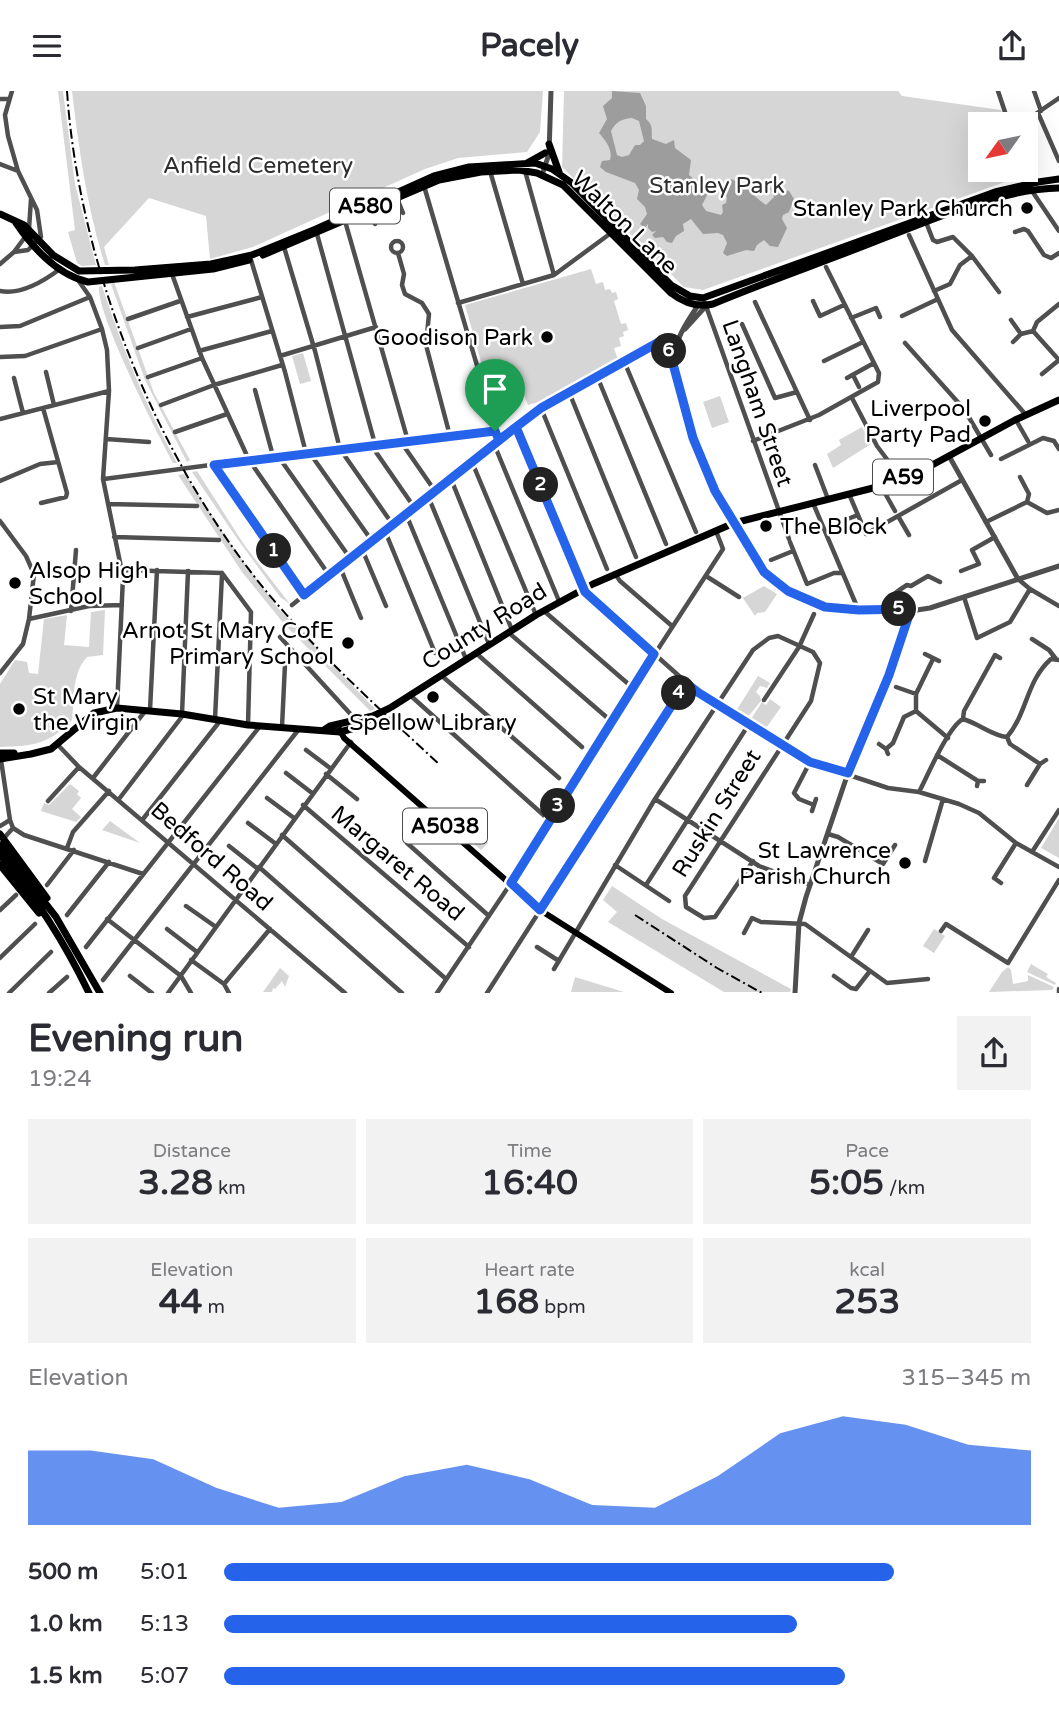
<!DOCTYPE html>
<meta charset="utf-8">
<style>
:root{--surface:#fff;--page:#f2f2f3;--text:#2b2b33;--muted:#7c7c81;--accent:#2563eb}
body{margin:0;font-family:"Varela Round",sans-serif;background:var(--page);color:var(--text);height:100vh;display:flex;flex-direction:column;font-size:26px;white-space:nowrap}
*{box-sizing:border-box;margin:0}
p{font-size:23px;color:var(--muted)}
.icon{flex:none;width:38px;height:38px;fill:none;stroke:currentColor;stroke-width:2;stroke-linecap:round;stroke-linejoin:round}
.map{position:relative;height:902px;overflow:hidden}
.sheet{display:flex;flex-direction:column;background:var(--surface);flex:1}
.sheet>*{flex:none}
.needle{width:46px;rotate:237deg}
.controls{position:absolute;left:968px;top:21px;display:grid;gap:14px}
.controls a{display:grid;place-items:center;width:70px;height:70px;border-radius:0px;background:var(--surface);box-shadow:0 7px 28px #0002;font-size:35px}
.pin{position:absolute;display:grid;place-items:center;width:60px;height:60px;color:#fff;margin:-72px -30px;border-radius:50% 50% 50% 0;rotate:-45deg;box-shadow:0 0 7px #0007}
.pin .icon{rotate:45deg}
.km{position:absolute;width:35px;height:35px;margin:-18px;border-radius:50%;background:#222;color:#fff;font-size:19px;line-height:35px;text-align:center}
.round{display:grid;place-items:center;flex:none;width:74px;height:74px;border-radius:0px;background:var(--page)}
.headline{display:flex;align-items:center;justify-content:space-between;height:119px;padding:0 28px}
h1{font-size:38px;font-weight:800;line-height:52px}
.stats{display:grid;grid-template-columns:repeat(3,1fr);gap:10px;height:119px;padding:7px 28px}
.stats div{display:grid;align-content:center;border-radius:0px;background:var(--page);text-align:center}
.stats b{font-size:35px;font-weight:800}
.stats small{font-size:19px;font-weight:400}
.stats p{font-size:19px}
.chart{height:196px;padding:14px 28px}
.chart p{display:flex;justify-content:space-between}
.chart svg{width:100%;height:126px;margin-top:7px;fill:var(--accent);opacity:.7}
ul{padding:0 28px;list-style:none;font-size:23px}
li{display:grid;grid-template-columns:112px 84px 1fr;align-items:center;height:52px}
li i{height:18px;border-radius:9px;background:var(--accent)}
header{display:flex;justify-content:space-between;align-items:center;height:91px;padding:0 28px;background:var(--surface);font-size:32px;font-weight:800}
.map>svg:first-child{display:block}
</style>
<header><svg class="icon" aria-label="menu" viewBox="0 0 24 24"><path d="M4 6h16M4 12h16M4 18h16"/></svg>Pacely<svg class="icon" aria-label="share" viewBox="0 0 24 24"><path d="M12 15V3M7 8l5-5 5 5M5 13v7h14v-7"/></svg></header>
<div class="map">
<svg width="1059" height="902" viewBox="0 0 1059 902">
<rect width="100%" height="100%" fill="#fff"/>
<path fill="#d6d6d6" d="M58 0H63L75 93 96 174 82 175 77 172 68 141 75 139Z
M72 0H543L540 41 527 61 458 67 425 78 253 156 210 168 206 125 149 107 104 156 109 174H105C87 117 79 59 72 0Z
M564 0H898L902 5 1001 19 1005 33H980V79H1017L1018 81 1002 92 703 199 684 196 562 76Z
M591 178 596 193 603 191 605 199 610 198 612 202 616 201 618 208 614 210 621 233 626 232 628 239 623 241 624 245 619 247 621 255 614 257 618 269 559 302 546 306 547 309 528 314 522 299 515 300 511 289 488 296 465 214Z
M114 191 154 302 190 369 187 371 145 289 111 193Z
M102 195C122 256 146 316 177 372H173C157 341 97 225 99 196Z
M303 262 311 290 300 293 292 265Z
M720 305 729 331 712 337 703 311Z
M862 336 871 353 833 377 827 363 841 354 839 349Z
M197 380 245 455 290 513 280 506 236 446 192 381Z
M185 383 230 452 277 516 375 618 370 620 284 533 242 481 178 384Z
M764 495 777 503 765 521 757 522 755 525 743 507Z
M105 519 103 564 87 566C71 584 75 607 72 629 48 654 33 655 0 656V593L15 569 27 571 29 582 38 583 44 528 67 524 64 554 89 556 91 521Z
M758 585 770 592 767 597 760 595 756 601 760 605 761 610 747 627 736 620Z
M770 608 781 616 766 637 751 628 762 611 766 614Z
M70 693 79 700 77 703 81 707 72 718 81 726 76 731 41 720 44 712 49 714Z
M1059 727V767L1041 757Z
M110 730 140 752 102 739Z
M451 730 467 744 470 742 475 743 479 737 488 745 485 749 488 752 481 759 449 732Z
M612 795 662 828 791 898 790 901H724L608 831 617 821 603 809Z
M934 838 945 845 934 862 923 855Z
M1031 873 1048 883 1046 886 1056 892 1055 894 1027 881Z
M1008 876 1011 879 1013 893 1028 890V884L1054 896 1052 899 989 901 1002 881Z
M280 877 289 885 285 896 282 890 275 898 273 897 272 901H263Z
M575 886 624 901H571Z"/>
<path fill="#9d9d9d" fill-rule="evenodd" d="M612 0 640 2 646 15V28C654 35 651 39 652 48L666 53 674 49 675 57 691 69 689 84 697 91 703 92 709 100 702 114 706 120 721 124 723 121 722 114 726 112 727 107 724 101 727 99V91L731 88C745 93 754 106 766 114L774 106 770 97 789 100 794 108 789 121 783 124 782 128 787 137 778 156 770 155 764 149 757 154 754 160 746 159 727 165 723 162 727 152 723 144 718 142 703 143 691 128 683 133 684 140 676 145 672 152 667 151 663 146 655 147 652 144 656 140 652 141 648 137V133L645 137 640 133 647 123 645 116 637 108 639 99 635 92 606 81 600 76 602 70 610 69C613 59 606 50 599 42L607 28 603 15 612 7ZM632 27 639 30 644 50 640 54H635L629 64 622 66 617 64 611 40C616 31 621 28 632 27Z"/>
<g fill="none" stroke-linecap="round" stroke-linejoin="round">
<path stroke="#4f4f4f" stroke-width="4.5" d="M12 0 5 24 8 45 18 80 37 119 41 146 28 159 14 161
M998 0 1009 33
M1034 0 1041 20
M0 8H9
M1038 22 1059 70
M1021 33 1059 7
M0 73 18 80
M1026 78 1027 93
M1019 79 1022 87 1027 93
M490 80 523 193
M525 80 554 184
M424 95 499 349
M1032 100 1059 140
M397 107 403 122
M371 118 375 133
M345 130 408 350
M926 131 933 149 937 151 953 146 972 165 960 174 950 193 934 200
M29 138 31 108
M1015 141 1024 138 1028 140 1044 164 1051 167 1059 162
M317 143 375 353
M909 144 952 239 1026 324
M391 156a6 6 0 1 1 12 0a6 6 0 1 1-12 0Z
M284 156 315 260 340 358 393 434
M398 162 404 183 402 194 405 203 422 212 429 223 426 254 450 345
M972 165 999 201
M251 169 285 281 306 362
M0 173 14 161 25 146
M172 183 202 267 249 369 329 484
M78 189 90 206 102 238 107 259 109 300 103 388 123 486 117 617
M0 200C20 204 44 190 60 178
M813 210 820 225 844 214
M755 211 810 329
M458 212 554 184 611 142
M706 215 789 448
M902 225 938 208
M187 226 262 206
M851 227 876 217 880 226
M128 228 180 210
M1011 229 1021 243
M742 233 775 307 797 301
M0 236 20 235 90 206
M1033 240 1059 269
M1033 240 1037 231 1059 213
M666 247 672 271
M1013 251 1021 243 1033 240
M905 252 964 318 991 364
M138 257 191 238
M199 260 272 240
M280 265 376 236
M0 266 25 265 102 238
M624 270 696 441
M824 270 863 251
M46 281 54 314
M1042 283 1059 269
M853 284 859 296
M597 285 666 453
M148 286 202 267
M14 287 23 322
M847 287 874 272
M255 299 273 365
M569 301 636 466
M852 307 877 355 901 387
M161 314 214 294 282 274
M541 317 607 478
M0 328 109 300
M1016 329 1028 350
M516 336 585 501 697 601 810 671 888 697 919 701 959 713 979 722 1016 752 1059 776
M175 341 227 323
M106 348 149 351
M753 350 819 324 878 291 879 282 826 176
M401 351 435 400
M494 353 559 510
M371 354 414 416
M309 361 372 450
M278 365 350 467
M1001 368 1043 347 1054 350 1059 358
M472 371 536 524
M214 374 304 504
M815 374 828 408
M915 381 926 400
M1020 386 1029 403 1027 411
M104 388 278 365 495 340
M451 388 512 539
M0 390 40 373 58 371
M881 395 895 420
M849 403 861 431
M428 405 489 553
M41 412 66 406 67 402 43 317
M813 412 858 518
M108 413 197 415
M406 423 466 568
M898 425 909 444
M845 429 858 424
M0 430 26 465 34 483 29 528 23 553 0 582
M986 431 1027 411 1047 422 1059 419
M863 435 866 443 962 389
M385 440 435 562
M114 446 219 449
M790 451 807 493 834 482H842
M362 458 386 515
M771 469 793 460
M340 476 361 527
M122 479 222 482
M961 480 979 473 972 459 995 446
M222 482 251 521 248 634
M615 483 620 490 672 535
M706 485 739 506
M1018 488 1030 498 1059 515
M964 506 977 547 1010 531 1030 498
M292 514 527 326 662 248H679
M887 518C889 505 896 501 907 494L911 495 928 485 940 491
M71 520 76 459
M544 520 633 597
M29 528 89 515 122 514
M509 542 611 630
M280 546 356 629
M1032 548 1049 559 1056 568
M477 563 582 656
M925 563 939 570
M933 568 916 603V620L948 647
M442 585 559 687
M896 596 916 603
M411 605 549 729
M764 609 799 556 814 523
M150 619 157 479
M182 623 188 480
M215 628 222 483
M963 628C978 632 992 645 1007 646 1028 621 1026 590 1051 568L1059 569
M282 636 285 573
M1007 646 1010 653 1040 673 1046 669
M879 653 886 658 888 663
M58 654 79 676 345 902
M886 658 893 652 904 626 916 620
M306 659 330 677
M937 664 978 690
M1 669 10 729 13 737
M810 671 794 702 799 708 814 714
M286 682 312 702
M326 683 357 708
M93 687 146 619
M1027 694 1040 673
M977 695 978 690H984
M919 701C928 684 948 636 963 628L964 620 995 564 1000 567
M267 707 294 727
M119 708 184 623
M655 708 759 775 810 794
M48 710 79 676
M303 714 469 856
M812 720 816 708
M143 728 220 630
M248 732 276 753
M0 735 10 729
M13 737 24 744 143 783
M828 743 838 746 883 773 895 754
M282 744 446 888
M4 747 13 737
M407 752 489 825
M229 755 258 778
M67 757 73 741 109 700
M1032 761 1059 719
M925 770 943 708
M615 774 669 810
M259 776 402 902
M1001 792 994 787 1016 752
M47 794 74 759
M646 794 749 633
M186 815 216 836
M0 819 16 804
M67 824 109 771
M107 828 181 885 191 902
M167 838 197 861
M941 840 946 833 1008 872 1059 789
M744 842 752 827 761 831 805 833 887 892 928 888
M86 856 260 635
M537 856 559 870
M851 866 868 839
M0 867 35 833
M191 869 224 893 229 902
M554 878 655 708 753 559 769 547 778 545 813 561 820 572 811 610 685 805 686 816 704 827 715 826 753 770
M130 885 152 902
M834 885 851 897 856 898 870 880
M103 889 299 638
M224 893 270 838
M9 902 51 861
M49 902 67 886
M168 902 351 651
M437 902 511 792 597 652 723 458 716 440
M487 902 686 592
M1059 902V898"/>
<path stroke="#4f4f4f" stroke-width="5" d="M542 84 549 63 551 0
M699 213C688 229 671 254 673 275 676 327 743 474 787 500 831 527 870 515 917 519L930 517 1059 475
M685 238 706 215 705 212
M949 365 1018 488
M795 902 799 832 806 806 848 682 889 584 911 518"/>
<path stroke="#000" stroke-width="6" d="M340 639 344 647 540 819 671 902"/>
<path stroke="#000" stroke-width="7" d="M549 53 559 81
M527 72 545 62
M0 123 24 134 53 164 79 180 135 179 211 173 252 164 316 138 434 85 469 76 535 72 552 78 572 92 671 194 690 205 703 207 995 101 1038 91 1059 88
M16 132C33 157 58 184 88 191L213 178 249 169
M263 164 439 89 481 81 519 79 537 82 563 94 671 202C684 212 697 217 713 213 768 190 824 171 879 149 933 129 1000 98 1059 97
M324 639 330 635 373 625 390 617 536 524 593 493 734 432 881 395 901 387 934 373 1015 329 1059 309
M0 662H14
M0 668 31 663 51 658 94 622 117 617 182 623 248 634 340 641 362 635 373 625
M0 743 47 807
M0 754 56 826 100 902
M0 764C36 806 65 852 89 902
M0 774 39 822"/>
<path stroke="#000" stroke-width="2" stroke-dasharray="10 3.5 2 3.5" stroke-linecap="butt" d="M67 0C79 178 160 378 277 513 327 571 384 622 440 674
M635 824 717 877 762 902"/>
</g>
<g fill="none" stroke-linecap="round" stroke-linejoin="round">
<g stroke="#fff" stroke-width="14">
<path id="route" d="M495 340 214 374 304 504 516 336 585 501 654 563 511 792 540 819 686 592 699 602 810 671 848 682 889 584 911 518 859 519 825 516 788 500 764 481 715 400 693 347 666 247 541 317 499 349 495 340"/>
</g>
<use href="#route" stroke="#2563eb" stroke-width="9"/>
</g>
<g fill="#000" stroke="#fff" stroke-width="2.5">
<circle cx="1027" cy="117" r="7"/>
<circle cx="547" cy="246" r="7"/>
<circle cx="985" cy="330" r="7"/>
<circle cx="766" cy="435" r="7"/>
<circle cx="15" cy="492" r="7"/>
<circle cx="348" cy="552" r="7"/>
<circle cx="433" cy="606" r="7"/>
<circle cx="19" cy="618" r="7"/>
<circle cx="905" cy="772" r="7"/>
</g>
<g text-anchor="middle" stroke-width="5" stroke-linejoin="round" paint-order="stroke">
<g fill="#fff" stroke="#4c4c4c" stroke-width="2">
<rect x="330" y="97.5" width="70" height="35" rx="5"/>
<rect x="873" y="368.5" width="60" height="35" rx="5"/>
<rect x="403" y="717.5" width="84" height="35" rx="5"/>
</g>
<g font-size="21" font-weight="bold" fill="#000">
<text x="365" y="122">A580</text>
<text x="903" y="393">A59</text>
<text x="445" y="742">A5038</text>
</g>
<g font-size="23" fill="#2d2d2d" stroke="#fff">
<text x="258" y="82">Anfield Cemetery</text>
<text x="717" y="102">Stanley Park</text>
</g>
<g font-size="23" fill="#000" stroke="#fff" text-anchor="end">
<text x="1013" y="125">Stanley Park Church</text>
<text x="533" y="254">Goodison Park</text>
<text x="971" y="325">Liverpool<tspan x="971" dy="26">Party Pad</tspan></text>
<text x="780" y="443" text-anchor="start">The Block</text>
<text x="29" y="487" text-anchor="start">Alsop High<tspan x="29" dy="26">School</tspan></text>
<text x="334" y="547">Arnot St Mary CofE<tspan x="334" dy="26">Primary School</tspan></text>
<text x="33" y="613" text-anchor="start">St Mary<tspan x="33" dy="26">the Virgin</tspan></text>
<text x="433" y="639" text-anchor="middle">Spellow Library</text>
<text x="891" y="767">St Lawrence<tspan x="891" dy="26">Parish Church</tspan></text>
</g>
<g font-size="23" fill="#000" stroke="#fff">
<text transform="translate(625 131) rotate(44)" y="8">Walton Lane</text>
<text transform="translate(758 312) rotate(71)" y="8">Langham Street</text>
<text transform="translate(484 535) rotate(-32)" y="8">County Road</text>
<text transform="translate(716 722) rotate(-58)" y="8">Ruskin Street</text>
<text transform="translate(212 765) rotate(41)" y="8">Bedford Road</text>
<text transform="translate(398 772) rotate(40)" y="8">Margaret Road</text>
</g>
</g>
</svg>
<div class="controls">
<a><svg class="needle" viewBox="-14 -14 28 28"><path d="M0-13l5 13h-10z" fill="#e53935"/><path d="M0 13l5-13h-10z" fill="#7c7c81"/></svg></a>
</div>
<div class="pin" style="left:495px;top:340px;background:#1e9e55"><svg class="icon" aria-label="arrive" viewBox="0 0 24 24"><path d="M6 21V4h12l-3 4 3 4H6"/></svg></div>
<b class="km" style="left:274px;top:460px">1</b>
<b class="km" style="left:541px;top:394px">2</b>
<b class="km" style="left:558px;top:715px">3</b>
<b class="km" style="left:679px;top:602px">4</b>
<b class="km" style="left:899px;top:518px">5</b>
<b class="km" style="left:669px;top:260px">6</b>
</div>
<section class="sheet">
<div class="headline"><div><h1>Evening run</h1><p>19:24</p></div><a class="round"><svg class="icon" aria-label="share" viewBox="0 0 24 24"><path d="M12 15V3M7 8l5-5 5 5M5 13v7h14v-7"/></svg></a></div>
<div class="stats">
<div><p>Distance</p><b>3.28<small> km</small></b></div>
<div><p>Time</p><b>16:40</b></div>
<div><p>Pace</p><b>5:05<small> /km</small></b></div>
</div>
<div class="stats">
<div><p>Elevation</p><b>44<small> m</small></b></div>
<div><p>Heart rate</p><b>168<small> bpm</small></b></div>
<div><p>kcal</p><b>253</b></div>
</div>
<div class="chart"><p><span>Elevation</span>315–345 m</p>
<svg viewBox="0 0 160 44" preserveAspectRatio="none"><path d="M0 44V18L10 18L20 21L30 31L40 38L50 36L60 27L70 23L80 28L90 37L100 38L110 27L120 12L130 6L140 9L150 16L160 18V44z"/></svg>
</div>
<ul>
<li><b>500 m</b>5:01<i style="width:83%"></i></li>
<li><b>1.0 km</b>5:13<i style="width:71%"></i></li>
<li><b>1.5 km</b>5:07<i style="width:77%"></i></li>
</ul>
</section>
